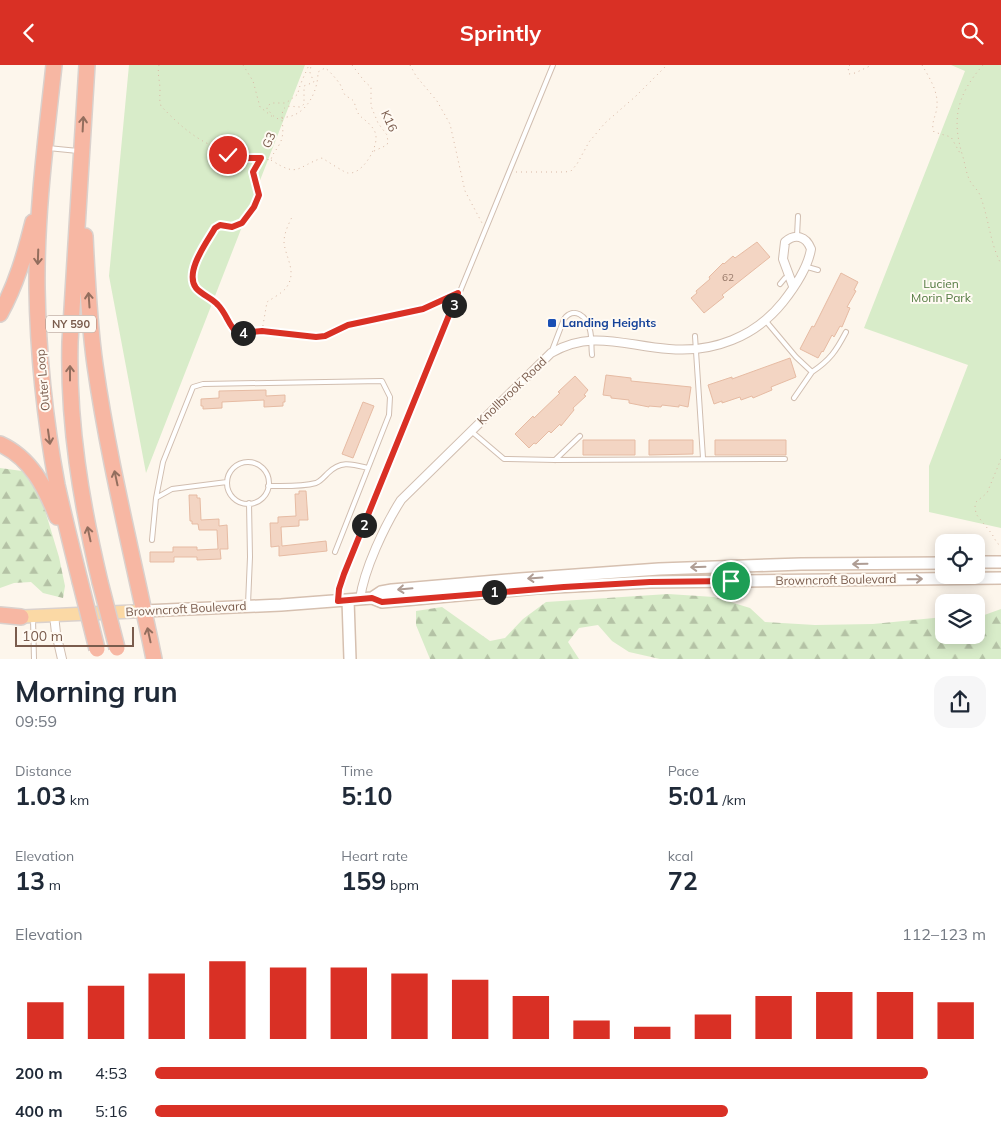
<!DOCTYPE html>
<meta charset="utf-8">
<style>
:root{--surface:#fff;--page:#f6f6f7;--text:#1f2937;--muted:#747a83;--accent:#d93025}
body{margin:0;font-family:Mulish,sans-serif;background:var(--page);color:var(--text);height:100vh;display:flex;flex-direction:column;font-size:19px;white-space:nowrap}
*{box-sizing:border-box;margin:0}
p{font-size:16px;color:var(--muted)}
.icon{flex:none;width:28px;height:28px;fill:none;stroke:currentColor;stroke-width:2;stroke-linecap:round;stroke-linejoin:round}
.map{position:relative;height:594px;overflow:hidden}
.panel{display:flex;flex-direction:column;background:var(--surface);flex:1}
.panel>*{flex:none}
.fabs{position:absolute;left:935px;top:469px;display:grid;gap:10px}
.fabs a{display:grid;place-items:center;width:50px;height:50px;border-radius:10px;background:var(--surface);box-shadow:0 2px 12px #0003;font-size:25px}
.scale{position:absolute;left:15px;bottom:12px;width:119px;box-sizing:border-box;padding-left:5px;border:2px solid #7a5c4d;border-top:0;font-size:14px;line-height:18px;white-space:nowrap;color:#7a5c4d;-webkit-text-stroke:4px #fffaf3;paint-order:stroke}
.pin{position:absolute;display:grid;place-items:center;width:42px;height:42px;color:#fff;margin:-21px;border:2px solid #fff;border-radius:50%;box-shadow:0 1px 5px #0007}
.km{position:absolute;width:25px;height:25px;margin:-12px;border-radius:50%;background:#222;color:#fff;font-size:14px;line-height:25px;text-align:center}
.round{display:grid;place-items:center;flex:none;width:52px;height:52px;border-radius:15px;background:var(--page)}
.summary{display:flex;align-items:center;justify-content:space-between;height:85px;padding:0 15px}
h1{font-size:28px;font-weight:700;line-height:38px}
.metrics{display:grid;grid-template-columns:repeat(3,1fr);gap:8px;height:85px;padding:5px 15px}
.metrics div{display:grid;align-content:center}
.metrics b{font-size:25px;font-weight:700}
.metrics small{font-size:14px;font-weight:400}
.metrics p{font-size:14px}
.chart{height:140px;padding:10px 15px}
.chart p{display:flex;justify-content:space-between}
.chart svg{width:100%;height:90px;margin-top:5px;stroke:var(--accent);stroke-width:6}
ul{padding:0 15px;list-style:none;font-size:16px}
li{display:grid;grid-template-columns:80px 60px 1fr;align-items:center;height:38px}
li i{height:12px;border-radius:6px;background:var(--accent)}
header{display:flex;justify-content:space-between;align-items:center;height:65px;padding:0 15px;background:var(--accent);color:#fff;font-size:22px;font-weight:700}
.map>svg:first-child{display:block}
</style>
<header><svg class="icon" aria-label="back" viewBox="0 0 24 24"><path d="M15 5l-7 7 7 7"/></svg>Sprintly<svg class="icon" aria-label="search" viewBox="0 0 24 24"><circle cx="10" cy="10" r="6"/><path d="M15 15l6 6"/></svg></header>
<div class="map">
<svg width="1001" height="594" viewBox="0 0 1001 594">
<defs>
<pattern id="forest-firs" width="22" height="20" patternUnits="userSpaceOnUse" patternTransform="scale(1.25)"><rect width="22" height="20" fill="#d8ecc9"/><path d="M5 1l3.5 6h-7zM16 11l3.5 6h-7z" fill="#b4c2a5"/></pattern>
</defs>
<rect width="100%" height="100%" fill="#fdf6ec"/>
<path fill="url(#forest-firs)" d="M0 403 22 406 34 422 44 442 59 492 65 521 63 533 43 528 31 517 14 518 0 523Z
M668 529 714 532 750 543 765 557 815 560 873 559 944 552V570H976V553L1001 544V594H660L629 587 612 576 598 560 579 563 568 577 579 594H430L416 560V546L442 542 490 576 505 573 523 554 546 537Z"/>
<path fill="#d8ecc9" d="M129 0H305L146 408 109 211Z
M951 0H1001V463L929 447V401L968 300 864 263 965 6Z"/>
<path fill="#f3d5c3" stroke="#e6bba3" d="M757 177 770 192 722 230 724 232 704 248 691 233 697 228 696 226 710 214 709 212 723 198 724 199 733 191 735 193Z
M841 208 858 217 854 225 856 226 847 242 850 243 842 262 840 261 834 272 832 270 823 287 822 286 818 293 800 284 812 261 814 262Z
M790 293 796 312 771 322 772 325 753 333 752 331 741 335 740 332 722 338V336L714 339 708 320 732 312V314Z
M606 310 631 313V316L691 322 688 342 679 340V342L662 340 661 342 649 341V342L629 338V335L611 333V331L603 330Z
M575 311 588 325 584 330 586 331 573 343 574 345 561 361 560 359 551 368 549 366 536 379 534 378 529 383 515 369 533 351 534 353 560 328 558 327Z
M266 325V331L285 330V337H283V341L264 342V335L222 337V343L203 344V341H201V334L219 333V326Z
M363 337 374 341 353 393 342 389Z
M583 375H635V390H583Z
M649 375H693V389L649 390Z
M715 375H786V390H715Z
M299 426H306L308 455H299V461L281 462 282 481 326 476 327 486 279 491V481L271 482 270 458H278V452L296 451 295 429H299Z
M189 430H197V433H200L201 455 219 454V461L227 460 228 484H220L221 494 197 495V492H174V497H150V487H173V482H197V485L218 484 217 465H199L198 459H192V456H190Z"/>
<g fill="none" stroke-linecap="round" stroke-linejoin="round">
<g stroke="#d1beb0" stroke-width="6">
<path id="lane" d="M48 83 78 86
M797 171 798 151
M804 201 818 205
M780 219 785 213 790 211
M765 255 796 292 812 307 794 333
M695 271 703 393
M551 288 564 254C574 241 587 251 590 265 592 273 591 282 592 290
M812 307C830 295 836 286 846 267
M471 366 504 394 555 395 785 394
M555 395 580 371
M227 418a21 21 0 1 1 42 0a21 21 0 1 1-42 0Z
M268 421C284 421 301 422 316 418 321 416 324 412 328 408 341 395 352 399 368 403
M156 433 163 397 193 322 203 319 382 316 390 332 389 350 335 487
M152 475 156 433 172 424 227 417
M338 534 339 524 344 509 553 0
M248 539 250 492 249 438
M33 554 34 594"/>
</g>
<g stroke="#d1beb0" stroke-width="10">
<path id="street" d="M360 534C364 504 385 460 401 435L551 288C592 264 625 281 669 284 713 288 755 272 783 237 794 223 808 202 811 184 806 171 795 168 785 177L783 194 793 221
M54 550 56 568 62 594"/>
</g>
<g stroke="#d6c0b0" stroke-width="14">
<path id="secondary" d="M976 497H1001
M372 533 381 527 392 525 520 514 659 504 801 499 944 498
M348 535 350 594
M144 546 281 540 372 533 382 537 537 523 650 517 1001 513"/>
</g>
<g stroke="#dad1cd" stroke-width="15">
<path id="primary" d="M12 552 144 546"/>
</g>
<g stroke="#dad1cd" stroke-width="18">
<path id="highway" d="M54 0C46 74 36 149 37 223 38 289 45 355 57 420 64 452 72 484 80 516
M87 0 70 277C68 359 81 437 100 517
M85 171C87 214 89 257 95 300 109 399 134 496 154 594
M0 249C16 220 25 189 33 157
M0 379C31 393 45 422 57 452
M0 550 21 552"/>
</g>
<path stroke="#d9b8a5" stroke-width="1" stroke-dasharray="1 4" stroke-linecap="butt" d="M159 0C157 9 160 16 160 25 160 31 159 35 161 41 179 60 199 78 224 85 234 98 254 92 271 95 272 89 276 86 279 80 284 72 283 63 282 55
M243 0 253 16 260 42 274 53
M352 0 365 17 371 22V41L378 58 387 70 388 77 387 80 372 87
M410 0 416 11 437 36 450 59 465 126 482 158
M850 0 848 2 849 9 855 8 872 0
M922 0C929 12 938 26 937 40 937 50 930 58 934 67L951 72 961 90
M983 0C957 30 951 54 963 92 965 99 966 107 969 114 972 121 979 125 981 133 989 155 990 178 1001 199
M282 53C282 37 290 42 301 42L304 39V21L314 17 310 8 311 0
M261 93 253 107 259 130 254 142 242 158 231 162 219 160 215 163C207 177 184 207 196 223 202 230 212 233 218 240 226 248 229 261 237 268L262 266 316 272 325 271 348 260 423 244 451 231
M271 95C299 113 296 102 322 93 327 96 345 108 348 108 362 110 377 84 376 72 376 63 366 56 360 51 356 46 356 42 354 37 352 33 348 33 345 30 343 27 342 23 340 19 337 15 329 5 325 3L318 7C318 26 307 49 287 52 283 53 280 55 276 53 273 51 270 47 267 44V41L272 38H286L298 29C298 23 306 7 309 0
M516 107H565L571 106 577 99 589 77 605 58 636 31 667 0
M262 266 267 237C273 233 282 228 286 223 298 207 285 192 284 177 284 168 289 158 293 150
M1001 394 987 428 976 437 975 441 976 449 992 469 997 478 1001 481"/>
<use href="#lane" stroke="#fff" stroke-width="4"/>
<use href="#street" stroke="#fff" stroke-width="8"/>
<use href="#secondary" stroke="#fff" stroke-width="11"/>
<use href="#primary" stroke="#fbd9a5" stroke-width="12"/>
<use href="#highway" stroke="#f7b7a3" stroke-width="15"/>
<g stroke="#dad1cd" stroke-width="18" stroke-linecap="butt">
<path id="highway-bridge" d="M80 516 97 584
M100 517 117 583"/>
</g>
<use href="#highway-bridge" stroke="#f7b7a3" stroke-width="15"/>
</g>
<defs><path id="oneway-shaft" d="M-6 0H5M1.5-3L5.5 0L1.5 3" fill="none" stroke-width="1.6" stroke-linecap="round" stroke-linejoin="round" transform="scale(1.25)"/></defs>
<g stroke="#936e5e">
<use href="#oneway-shaft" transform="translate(83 59) rotate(-87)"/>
<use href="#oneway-shaft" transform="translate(38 192) rotate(92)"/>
<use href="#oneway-shaft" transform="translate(89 235) rotate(-94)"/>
<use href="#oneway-shaft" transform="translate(70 308) rotate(-90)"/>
<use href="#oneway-shaft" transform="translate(49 372) rotate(82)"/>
<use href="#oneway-shaft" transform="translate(116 413) rotate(-102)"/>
<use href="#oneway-shaft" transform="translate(89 469) rotate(-102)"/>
<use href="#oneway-shaft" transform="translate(149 570) rotate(-102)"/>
</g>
<g stroke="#af9d94">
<use href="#oneway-shaft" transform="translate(860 499) rotate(179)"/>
<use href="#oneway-shaft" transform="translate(698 502) rotate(178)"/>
<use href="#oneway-shaft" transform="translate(535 513) rotate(176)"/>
<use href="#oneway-shaft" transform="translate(915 514) rotate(-1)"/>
<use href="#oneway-shaft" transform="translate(405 524) rotate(175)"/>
</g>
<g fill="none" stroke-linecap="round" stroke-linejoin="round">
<g stroke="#fff" stroke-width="10">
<path id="route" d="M228 90 235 93H261L253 107 259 130 254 142 242 158 232 162 220 160 215 163C207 177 184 207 196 223 202 230 212 233 218 240 226 248 229 261 237 268L262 266 316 272 325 271 348 260 423 244 458 228 344 509 339 524 338 536 372 533 382 537 564 522 650 517 731 516"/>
</g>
<use href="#route" stroke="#d93025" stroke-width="6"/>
</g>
<rect fill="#1a4fb4" stroke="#fffaf3" stroke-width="2" x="547" y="253" width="10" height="10" rx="2.5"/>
<g text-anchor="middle" stroke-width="4" stroke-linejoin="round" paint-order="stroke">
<g font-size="10" fill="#987a6a">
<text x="728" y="216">62</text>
</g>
<rect fill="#fffaf3" stroke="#a28b7f" stroke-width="1" x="46" y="250.5" width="50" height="17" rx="4"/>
<g font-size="11" font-weight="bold" fill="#7a5c4d">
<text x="71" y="263">NY 590</text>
</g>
<g font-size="12" fill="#7a5c4d" stroke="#fffaf3">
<text transform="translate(389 56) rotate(65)" y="4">K16</text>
<text transform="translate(269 75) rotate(-66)" y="4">G3</text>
<text transform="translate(43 315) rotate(-95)" y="4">Outer Loop</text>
<text transform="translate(512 326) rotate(-44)" y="4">Knollbrook Road</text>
<text transform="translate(836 515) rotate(-1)" y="4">Browncroft Boulevard</text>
<text transform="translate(186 544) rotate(-3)" y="4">Browncroft Boulevard</text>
</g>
<g font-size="12" fill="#537a41" stroke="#fffaf3">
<text x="941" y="223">Lucien<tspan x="941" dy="14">Morin Park</tspan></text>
</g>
<g font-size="12" font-weight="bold" fill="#164399" stroke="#fffaf3" text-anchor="start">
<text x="562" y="262">Landing Heights</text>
</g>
</g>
</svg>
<div class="fabs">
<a><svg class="icon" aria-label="locate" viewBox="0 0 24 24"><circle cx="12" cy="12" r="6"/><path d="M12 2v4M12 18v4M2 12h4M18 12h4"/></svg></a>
<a><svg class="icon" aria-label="layers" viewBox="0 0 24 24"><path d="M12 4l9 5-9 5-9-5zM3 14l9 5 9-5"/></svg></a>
</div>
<div class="scale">100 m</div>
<div class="pin" style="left:731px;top:516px;background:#1e9e55"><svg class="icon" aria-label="arrive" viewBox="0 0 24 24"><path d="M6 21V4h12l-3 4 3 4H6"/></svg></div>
<div class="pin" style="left:228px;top:90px;background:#d93025"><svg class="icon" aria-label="check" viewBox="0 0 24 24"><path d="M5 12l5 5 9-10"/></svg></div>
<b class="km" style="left:494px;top:527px">1</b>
<b class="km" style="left:364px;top:460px">2</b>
<b class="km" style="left:454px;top:240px">3</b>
<b class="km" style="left:243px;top:268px">4</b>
</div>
<section class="panel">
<div class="summary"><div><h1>Morning run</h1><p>09:59</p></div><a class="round"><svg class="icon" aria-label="share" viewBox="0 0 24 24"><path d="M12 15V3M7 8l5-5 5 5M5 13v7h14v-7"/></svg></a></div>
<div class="metrics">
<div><p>Distance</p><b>1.03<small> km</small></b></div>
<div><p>Time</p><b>5:10</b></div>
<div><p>Pace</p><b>5:01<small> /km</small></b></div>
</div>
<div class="metrics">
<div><p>Elevation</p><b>13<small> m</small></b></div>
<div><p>Heart rate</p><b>159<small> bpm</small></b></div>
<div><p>kcal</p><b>72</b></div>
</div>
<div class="chart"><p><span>Elevation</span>112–123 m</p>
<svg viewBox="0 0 160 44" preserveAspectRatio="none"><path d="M5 44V26M15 44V18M25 44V12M35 44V6M45 44V9M55 44V9M65 44V12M75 44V15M85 44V23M95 44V35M105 44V38M115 44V32M125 44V23M135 44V21M145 44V21M155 44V26"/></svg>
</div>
<ul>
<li><b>200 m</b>4:53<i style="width:93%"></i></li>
<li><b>400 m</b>5:16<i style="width:69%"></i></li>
</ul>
</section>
